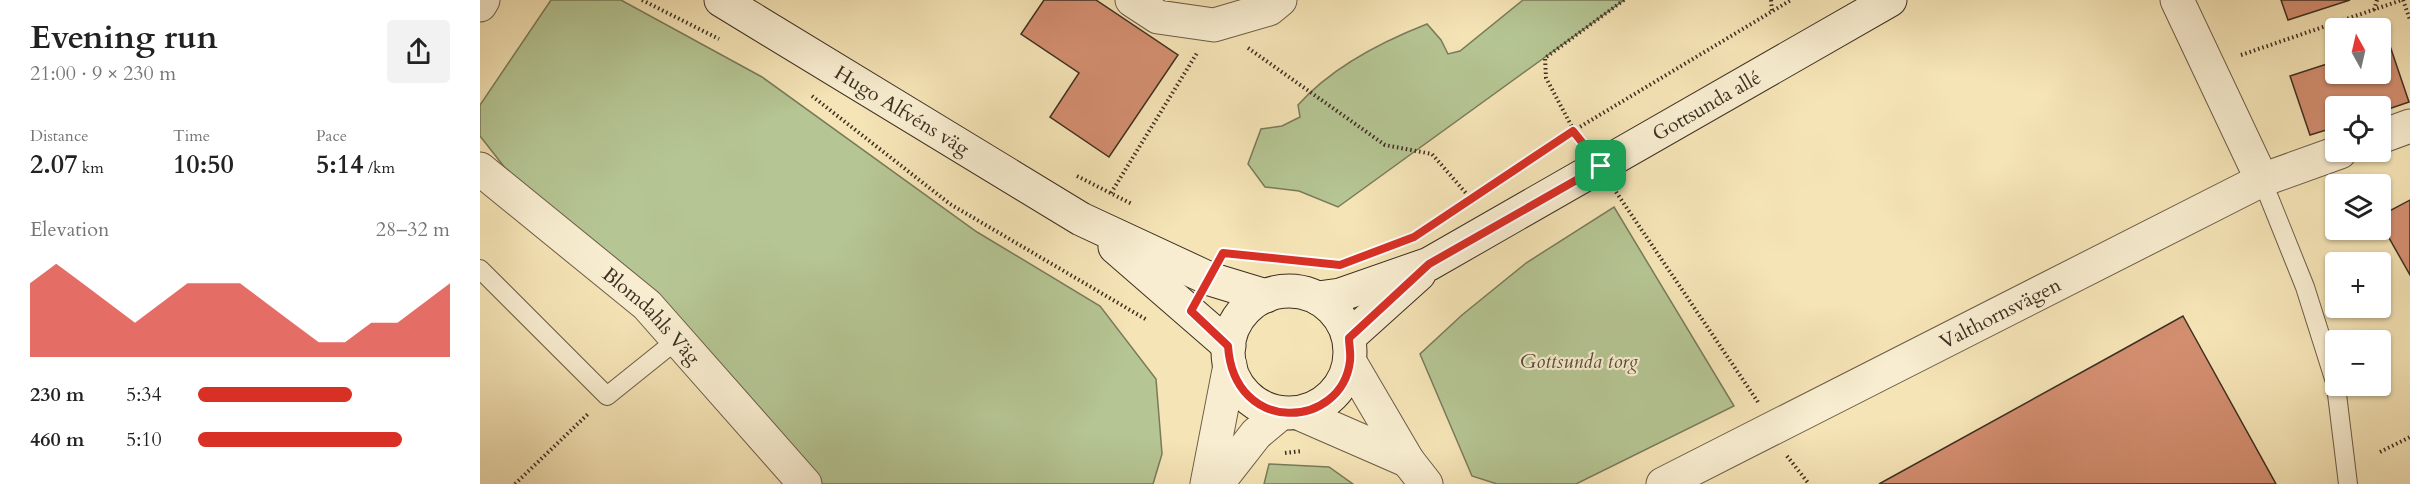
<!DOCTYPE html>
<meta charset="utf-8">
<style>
:root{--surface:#fff;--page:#f2f2f2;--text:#222;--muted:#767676;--accent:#d93025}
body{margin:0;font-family:Cardo,serif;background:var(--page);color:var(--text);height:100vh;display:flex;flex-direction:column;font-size:22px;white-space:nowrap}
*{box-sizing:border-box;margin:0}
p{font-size:20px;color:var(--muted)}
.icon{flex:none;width:33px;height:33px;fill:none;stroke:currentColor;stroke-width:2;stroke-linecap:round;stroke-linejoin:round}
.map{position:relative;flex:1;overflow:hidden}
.details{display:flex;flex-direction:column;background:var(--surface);width:480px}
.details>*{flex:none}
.needle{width:39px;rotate:352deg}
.buttons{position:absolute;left:1845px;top:18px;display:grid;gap:12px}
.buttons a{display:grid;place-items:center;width:66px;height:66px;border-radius:6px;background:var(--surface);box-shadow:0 2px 4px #0004;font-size:30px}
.pin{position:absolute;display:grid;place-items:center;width:51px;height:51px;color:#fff;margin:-26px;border-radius:12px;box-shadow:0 3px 9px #0006}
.round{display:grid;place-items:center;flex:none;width:63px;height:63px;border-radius:6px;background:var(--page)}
.summary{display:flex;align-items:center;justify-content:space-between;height:102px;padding:0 30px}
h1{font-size:33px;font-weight:700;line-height:45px}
.figures{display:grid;grid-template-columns:repeat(3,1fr);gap:9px;height:102px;padding:6px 30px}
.figures div{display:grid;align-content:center}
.figures b{font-size:26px;font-weight:700}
.figures small{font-size:16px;font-weight:400}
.figures p{font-size:16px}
.chart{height:168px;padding:12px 30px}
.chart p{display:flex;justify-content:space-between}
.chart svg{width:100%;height:108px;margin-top:6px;fill:var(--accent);opacity:.7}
ul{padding:0 30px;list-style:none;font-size:20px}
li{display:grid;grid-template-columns:96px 72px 1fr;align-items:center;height:45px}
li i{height:15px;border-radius:8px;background:var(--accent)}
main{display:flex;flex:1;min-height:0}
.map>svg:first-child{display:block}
</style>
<main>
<section class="details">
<div class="summary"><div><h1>Evening run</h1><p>21:00 · 9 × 230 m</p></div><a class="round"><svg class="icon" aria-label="share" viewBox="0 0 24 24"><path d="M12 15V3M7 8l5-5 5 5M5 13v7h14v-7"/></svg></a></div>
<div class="figures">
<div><p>Distance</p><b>2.07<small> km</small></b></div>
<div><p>Time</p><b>10:50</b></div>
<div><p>Pace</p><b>5:14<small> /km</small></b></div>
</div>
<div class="chart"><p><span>Elevation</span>28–32 m</p>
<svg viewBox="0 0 160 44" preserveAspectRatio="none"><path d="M0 44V14L10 6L20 14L30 22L40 30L50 22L60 14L70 14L80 14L90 22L100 30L110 38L120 38L130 30L140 30L150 22L160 14V44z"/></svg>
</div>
<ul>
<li><b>230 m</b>5:34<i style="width:61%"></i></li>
<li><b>460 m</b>5:10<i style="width:81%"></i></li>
</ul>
</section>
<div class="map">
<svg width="1930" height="484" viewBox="0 0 1930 484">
<rect width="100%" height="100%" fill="#f5e4b6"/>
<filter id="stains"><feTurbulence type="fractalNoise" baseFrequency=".00333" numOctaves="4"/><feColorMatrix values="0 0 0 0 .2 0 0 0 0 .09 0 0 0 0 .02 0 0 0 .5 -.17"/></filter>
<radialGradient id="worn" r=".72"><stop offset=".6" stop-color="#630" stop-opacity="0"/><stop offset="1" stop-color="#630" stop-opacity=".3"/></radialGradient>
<path fill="#b5c593" stroke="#7a7a5a" stroke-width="1.5" d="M71 0H141L282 77 497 232 620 306 676 379 682 454 673 484H333L66 220 0 136V105Z
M1043 0H1144L858 207 819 191 785 187 768 164 781 129 802 126 820 117 818 105C851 68 901 42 947 24L961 40 968 54 980 51Z
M1134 207 1254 406 1096 484H1017L992 476 940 354 982 315 1046 263Z
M789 464 849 467 873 484H784Z"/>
<path fill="#d38e70" stroke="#3e2f21" stroke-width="1.5" d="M564 0H616L698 55 629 157 570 117 599 73 541 34Z
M1801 0H1870L1808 20Z
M1909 43 1929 102 1900 112V106H1856V127L1830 135 1810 76 1856 61V74H1900V46Z
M1930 200V275L1900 222V216Z
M1703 316 1796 484H1399L1642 350Z"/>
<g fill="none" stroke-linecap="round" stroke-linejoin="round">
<g stroke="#6c5c46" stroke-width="20">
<path id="lane" d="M1782 180 1825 287 1856 385
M0 269 127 396 198 339
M1856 386 1868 484"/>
</g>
<g stroke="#6c5c46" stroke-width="35">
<g id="street">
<path d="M652 0 678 17 734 25 789 9 800 0"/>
<path d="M1697 0 1782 180"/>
<path d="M0 5 3 0"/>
<path d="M1900 137 1930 126"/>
<path id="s1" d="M0 169 167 305 325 484"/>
<path d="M870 362 928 461 946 484"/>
<path d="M818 413 928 461"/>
<path d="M727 484 750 365"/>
<path d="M737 484 776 434 801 413"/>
<path id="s2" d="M1183 484 1782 180 1860 152"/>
</g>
</g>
<g stroke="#3e2f21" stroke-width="35">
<g id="secondary">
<path id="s3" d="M241 0 601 219 730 279 786 296"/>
<path d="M635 247 749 346"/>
<circle cx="809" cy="352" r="61"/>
<path id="s4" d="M838 298 860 295 949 264 1410 0"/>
<path d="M869 337 939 274"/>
</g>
</g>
<path stroke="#3e2f21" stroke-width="4" stroke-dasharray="1.5 3" stroke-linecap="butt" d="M162 0 239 39
M1291 0 1292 11
M1923 0 1930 20
M1894 10 1897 0
M768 48 905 145 952 154 991 199
M1761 55 1922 0
M332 96 470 204 667 320
M1100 142 1066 78 1065 58 1144 0
M597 176 652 204
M1136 192 1278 402
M631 193 717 53
M980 206 1093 131 1311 0
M770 256 843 263
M1900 452 1930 437
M805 453 822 451
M1307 456 1329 484
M35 484 109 413"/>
<use href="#lane" stroke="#f8edd0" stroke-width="18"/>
<use href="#street" stroke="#f8edd0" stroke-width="33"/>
<use href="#secondary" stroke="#f8edd0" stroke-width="33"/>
</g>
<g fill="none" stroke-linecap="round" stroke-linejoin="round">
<g stroke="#fff" stroke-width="12">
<path id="route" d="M1093 131 1121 166 949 264 869 338C869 345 871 353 870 361 862 429 754 436 748 346L711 311 743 253 860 265 934 237Z"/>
</g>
<use href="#route" stroke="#d93025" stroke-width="8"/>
</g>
<g text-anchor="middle" stroke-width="4.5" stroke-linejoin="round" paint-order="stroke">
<g font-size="20" fill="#3e2f21" stroke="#f8edd0">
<text dy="7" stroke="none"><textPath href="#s4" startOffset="436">Gottsunda allé</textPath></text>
<text dy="7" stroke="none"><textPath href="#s3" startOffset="212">Hugo Alfvéns väg</textPath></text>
<text dy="7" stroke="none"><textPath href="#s2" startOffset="378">Valthornsvägen</textPath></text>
<text dy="7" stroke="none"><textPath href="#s1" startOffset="226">Blomdahls Väg</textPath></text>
</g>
<g font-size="20" font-style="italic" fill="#564d38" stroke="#f8edd0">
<text x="1099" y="368">Gottsunda torg</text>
</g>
</g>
<rect width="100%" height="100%" filter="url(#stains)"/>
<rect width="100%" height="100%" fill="url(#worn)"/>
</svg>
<div class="buttons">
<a><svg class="needle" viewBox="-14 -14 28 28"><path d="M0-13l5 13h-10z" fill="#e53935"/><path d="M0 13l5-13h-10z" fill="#767676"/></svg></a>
<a><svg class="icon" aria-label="locate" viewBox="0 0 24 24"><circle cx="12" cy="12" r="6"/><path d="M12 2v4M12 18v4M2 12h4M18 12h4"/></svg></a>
<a><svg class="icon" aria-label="layers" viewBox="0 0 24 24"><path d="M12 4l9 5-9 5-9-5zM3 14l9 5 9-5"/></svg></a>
<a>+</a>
<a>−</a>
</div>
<div class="pin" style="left:1121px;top:166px;background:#1e9e55"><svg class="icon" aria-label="arrive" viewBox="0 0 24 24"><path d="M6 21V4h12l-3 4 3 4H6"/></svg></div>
</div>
</main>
